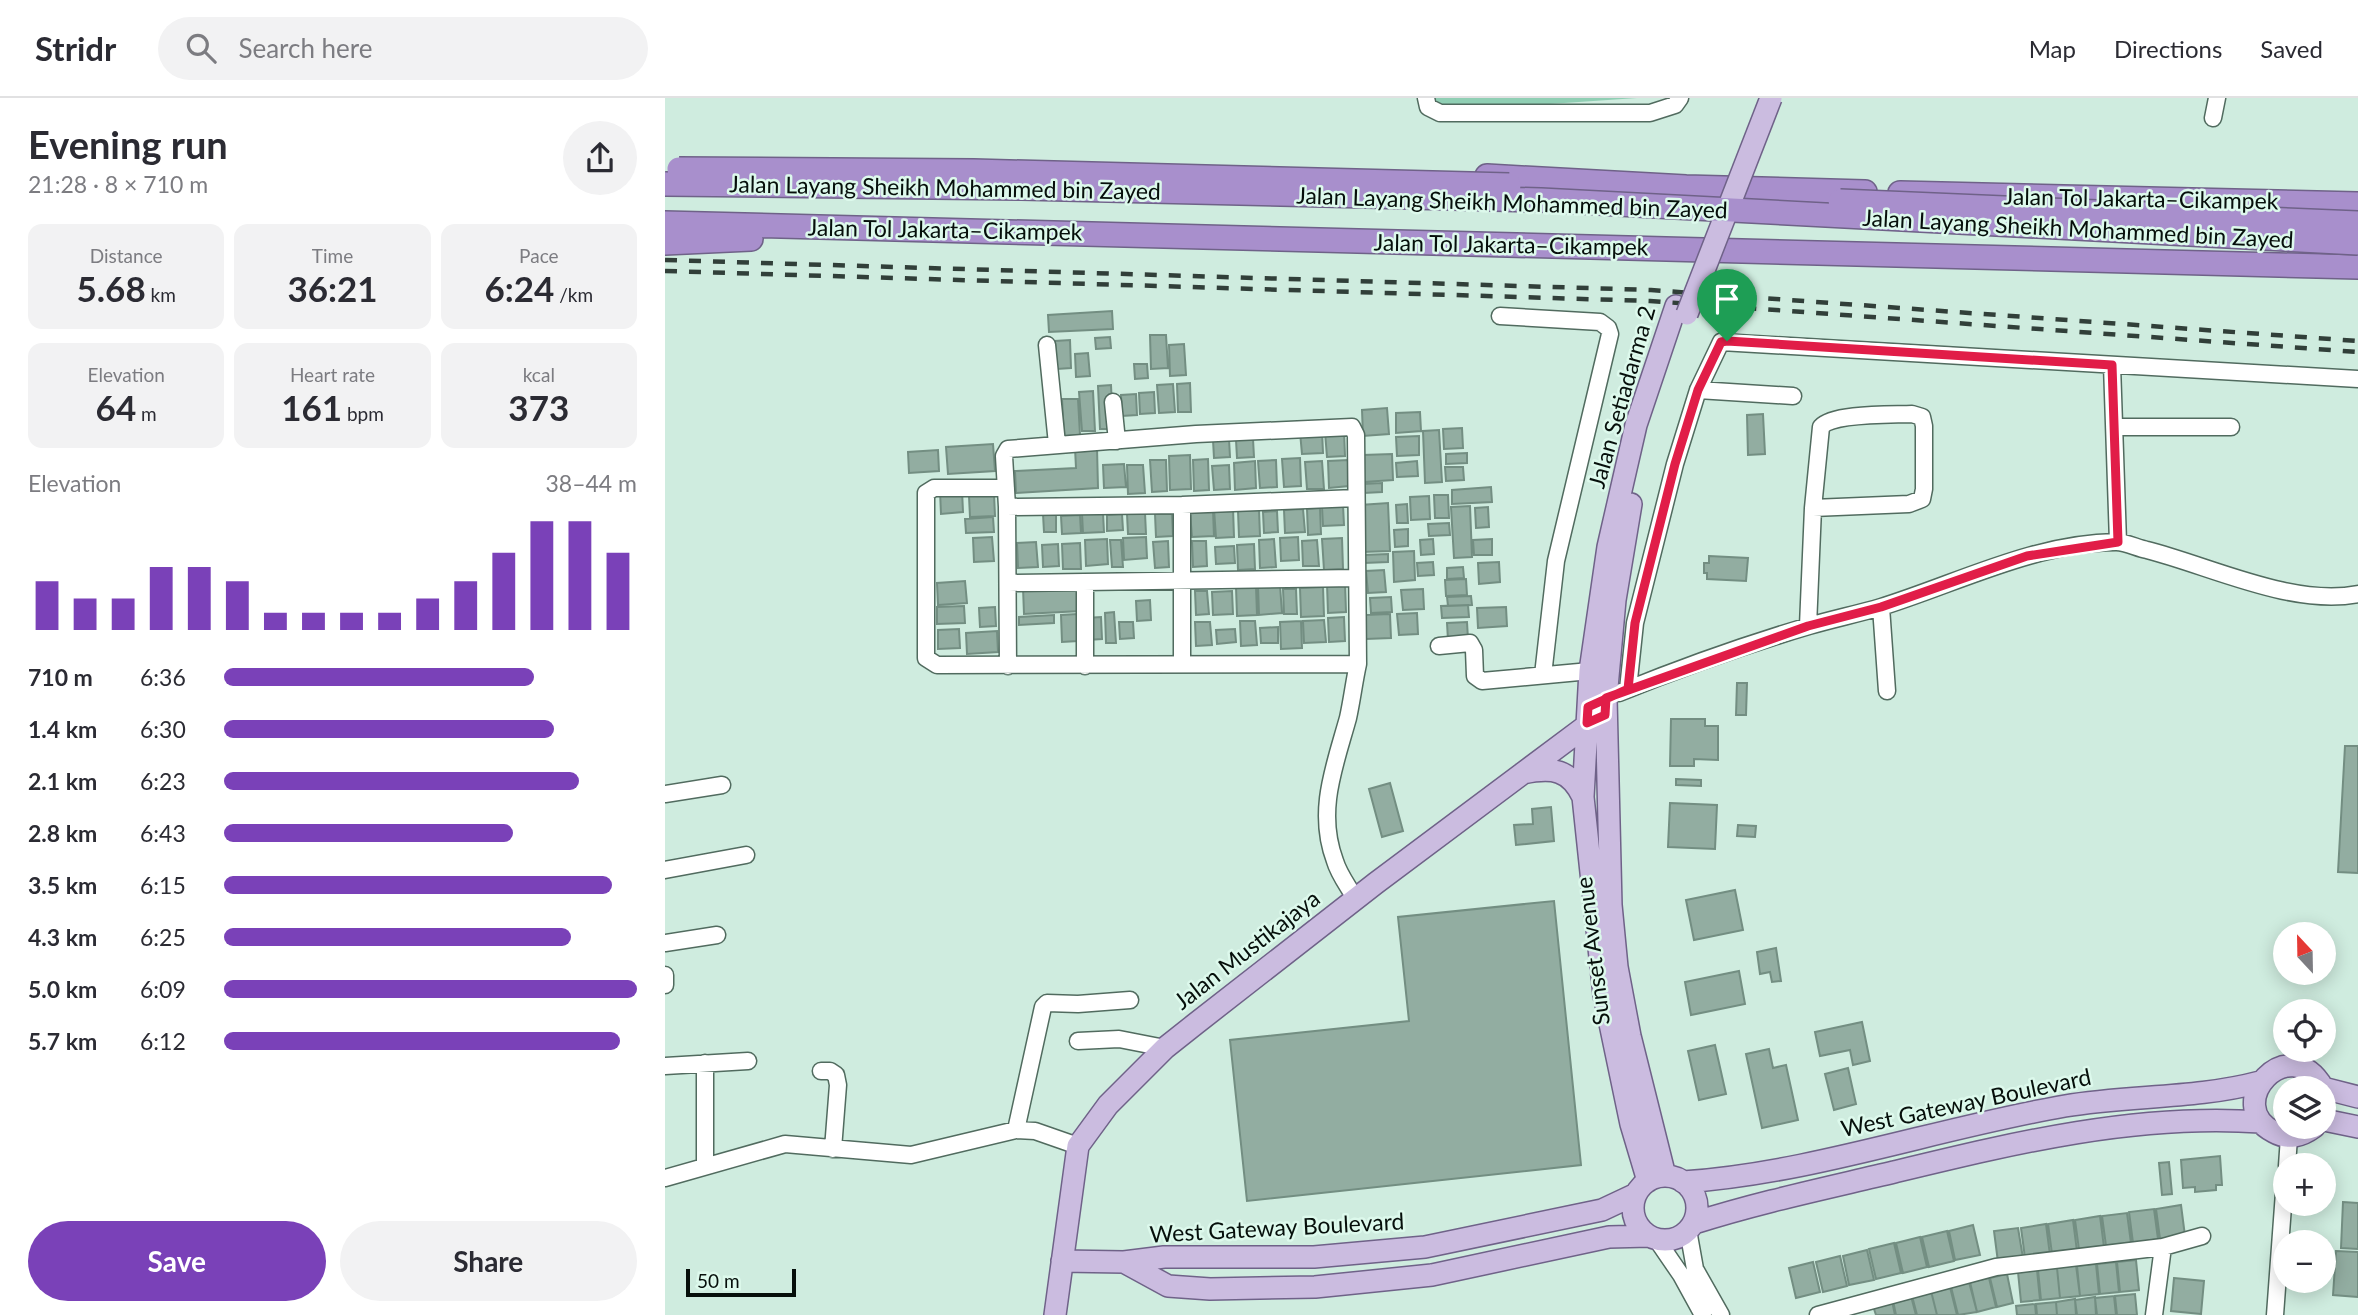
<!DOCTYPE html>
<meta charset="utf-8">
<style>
:root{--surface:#fff;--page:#f2f2f3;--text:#2b2b33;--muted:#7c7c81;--line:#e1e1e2;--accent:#7a41b8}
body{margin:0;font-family:Lato,sans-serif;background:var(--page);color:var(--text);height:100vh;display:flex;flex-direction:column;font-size:26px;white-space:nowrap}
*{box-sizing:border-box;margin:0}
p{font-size:23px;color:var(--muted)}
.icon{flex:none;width:38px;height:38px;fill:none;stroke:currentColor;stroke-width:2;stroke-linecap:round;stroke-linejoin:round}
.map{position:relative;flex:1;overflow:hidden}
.side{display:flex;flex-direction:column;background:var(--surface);width:665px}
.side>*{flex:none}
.needle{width:46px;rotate:338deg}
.buttons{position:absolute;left:1608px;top:824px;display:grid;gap:14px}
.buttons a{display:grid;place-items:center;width:63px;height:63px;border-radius:50%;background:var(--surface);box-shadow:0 4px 18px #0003;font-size:35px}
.scale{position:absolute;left:21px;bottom:18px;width:110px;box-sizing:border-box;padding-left:7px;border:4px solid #060f0b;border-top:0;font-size:19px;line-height:24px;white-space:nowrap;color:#060f0b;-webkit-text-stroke:5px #ddf9ec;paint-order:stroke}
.pin{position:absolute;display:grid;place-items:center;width:60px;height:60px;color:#fff;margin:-72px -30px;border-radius:50% 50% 50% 0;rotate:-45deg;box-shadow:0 0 7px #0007}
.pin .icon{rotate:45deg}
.round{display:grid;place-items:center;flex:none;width:74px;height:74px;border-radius:37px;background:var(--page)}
.head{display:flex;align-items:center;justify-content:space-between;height:119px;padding:0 28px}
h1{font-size:38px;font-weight:700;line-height:52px}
.stats{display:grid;grid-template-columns:repeat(3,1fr);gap:10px;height:119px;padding:7px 28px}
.stats div{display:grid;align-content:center;border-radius:14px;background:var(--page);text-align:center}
.stats b{font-size:35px;font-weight:700}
.stats small{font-size:19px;font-weight:400}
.stats p{font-size:19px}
.chart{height:196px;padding:14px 28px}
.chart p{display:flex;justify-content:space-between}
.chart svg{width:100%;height:126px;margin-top:7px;stroke:var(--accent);stroke-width:6}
.action{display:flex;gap:14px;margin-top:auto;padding:14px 28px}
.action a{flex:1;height:80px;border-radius:42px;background:var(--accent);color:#fff;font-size:28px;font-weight:700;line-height:80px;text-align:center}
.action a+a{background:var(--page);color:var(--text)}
ul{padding:0 28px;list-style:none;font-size:23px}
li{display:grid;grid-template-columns:112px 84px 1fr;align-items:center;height:52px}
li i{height:18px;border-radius:9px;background:var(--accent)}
header{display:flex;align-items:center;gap:42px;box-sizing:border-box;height:98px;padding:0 35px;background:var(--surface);border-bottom:2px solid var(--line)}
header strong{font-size:33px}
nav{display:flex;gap:38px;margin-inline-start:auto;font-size:24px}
.search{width:490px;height:63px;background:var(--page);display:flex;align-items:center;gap:18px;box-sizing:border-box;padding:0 24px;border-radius:38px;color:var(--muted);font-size:26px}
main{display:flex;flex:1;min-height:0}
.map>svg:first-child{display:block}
</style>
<header>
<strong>Stridr</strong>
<div class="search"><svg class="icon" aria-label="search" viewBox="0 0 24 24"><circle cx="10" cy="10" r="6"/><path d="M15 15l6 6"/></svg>Search here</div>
<nav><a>Map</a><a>Directions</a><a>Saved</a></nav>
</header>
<main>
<section class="side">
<div class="head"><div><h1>Evening run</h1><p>21:28 · 8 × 710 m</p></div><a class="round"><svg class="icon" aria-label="share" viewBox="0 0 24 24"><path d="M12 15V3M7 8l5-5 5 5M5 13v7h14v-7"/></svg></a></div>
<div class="stats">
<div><p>Distance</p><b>5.68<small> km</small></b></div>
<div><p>Time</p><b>36:21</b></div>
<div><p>Pace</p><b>6:24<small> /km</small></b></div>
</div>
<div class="stats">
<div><p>Elevation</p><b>64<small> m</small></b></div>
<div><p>Heart rate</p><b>161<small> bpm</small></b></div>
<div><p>kcal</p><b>373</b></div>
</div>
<div class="chart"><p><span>Elevation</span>38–44 m</p>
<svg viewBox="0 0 160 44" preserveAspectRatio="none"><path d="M5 44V27M15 44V33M25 44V33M35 44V22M45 44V22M55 44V27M65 44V38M75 44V38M85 44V38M95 44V38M105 44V33M115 44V27M125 44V17M135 44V6M145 44V6M155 44V17"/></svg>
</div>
<ul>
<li><b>710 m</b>6:36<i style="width:75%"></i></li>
<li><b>1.4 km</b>6:30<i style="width:80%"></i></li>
<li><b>2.1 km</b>6:23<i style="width:86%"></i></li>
<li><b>2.8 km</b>6:43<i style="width:70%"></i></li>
<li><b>3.5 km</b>6:15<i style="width:94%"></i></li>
<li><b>4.3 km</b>6:25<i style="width:84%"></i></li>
<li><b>5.0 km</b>6:09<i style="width:100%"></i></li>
<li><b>5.7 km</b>6:12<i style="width:96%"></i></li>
</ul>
<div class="action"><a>Save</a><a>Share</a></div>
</section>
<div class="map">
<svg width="1693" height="1217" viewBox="0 0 1693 1217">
<rect width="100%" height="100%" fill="#cfecdf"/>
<path fill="#90cfb4" d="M767 0H972L767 14Z"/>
<path fill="#92ada1" stroke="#738e82" stroke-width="2" d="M447 213 448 231 384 234 383 217Z
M485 237H501L503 270 486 271Z
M445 239 446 250 431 251 430 240Z
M405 242 406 270 392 271 390 243Z
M519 246 521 277 505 278 504 247Z
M423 255 425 278 411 279 410 256Z
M469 266H482L483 280 470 281Z
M525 285 526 314H513L512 286Z
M508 286 510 314 494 315 492 287Z
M446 287 448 331H435L433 288Z
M428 293 430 333H417L414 294Z
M489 294 490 315 475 316 474 295Z
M471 296 472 317 457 318 456 297Z
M397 301H413L415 337 399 338Z
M722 310 724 336 698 338 697 312Z
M755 314 756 333 731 335V315Z
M1098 316 1100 356 1083 357 1082 317Z
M797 330 798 350 779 351 778 331Z
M774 332 777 384 760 385 758 333Z
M657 333 658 355 637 356 635 334Z
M679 333 680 358 662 359 660 334Z
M754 338V357L732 358 731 339Z
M564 341 565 359 549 360 548 342Z
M588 341 589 359 572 360 571 342Z
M328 346 330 373 283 376 281 349Z
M410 350H432L433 390 351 395 350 373 411 370Z
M273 352 274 373 244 375 243 354Z
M802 355V365L781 366V356Z
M727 356 728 382 699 384 698 357Z
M525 357 526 391 505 392 504 358Z
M635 360 636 388 619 389 617 361Z
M543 361 544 392 529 393 528 362Z
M485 362H501L502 393 487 394Z
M611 362 612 389 595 390 593 363Z
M683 362 684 388 664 390 663 363Z
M590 363 591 390 570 392 569 365Z
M657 363 659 391H642L640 364Z
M752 363 753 378 732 379 731 365Z
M459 366 461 389 439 390 438 367Z
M462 367H478L480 395 463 396Z
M564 367 565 391 549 392 547 368Z
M780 369H798L799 382 781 383Z
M717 385V394L699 395 698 386Z
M826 389 827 404 787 406V392Z
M297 392 298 414 276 416 275 393Z
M329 396 330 418 305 419 304 398Z
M769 397H783L784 420H770Z
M764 398 765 421 746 422 745 399Z
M723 405 725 453 697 454 695 407Z
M742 406 743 425H732L731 407Z
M678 407 679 427 658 428 657 409Z
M805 408 807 459 789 460 786 409Z
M823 409 824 429 811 430 810 410Z
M568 410 569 439 551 440 549 411Z
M655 410 656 436 643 437 642 411Z
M638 411 640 434 620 435 619 412Z
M548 412 549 438 527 439 525 414Z
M594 412 595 438 574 439 573 413Z
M612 413 613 434 599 435 598 414Z
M438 415 439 434 418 435 417 416Z
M480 415 481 436H463L462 416Z
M378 416H391V434H379Z
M457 416 458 432 442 433V417Z
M490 416H507L508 438 491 439Z
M415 417 416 435 397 436 396 418Z
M328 419 329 434 301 435 300 421Z
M784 425 785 437 764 438 763 426Z
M743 431V448L730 449 729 432Z
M327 439 329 463 309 464 308 440Z
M481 439 482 460 459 462 458 440Z
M633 439 634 462 616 463 615 440Z
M677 440 678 471 659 472 657 441Z
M442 441 443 466 421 468 420 442Z
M609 441 611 469 595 470 594 442Z
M768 441 769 456 756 457 755 442Z
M827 441V457H809L808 442Z
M445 442H456L458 469H447Z
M652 442 654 468H638L637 443Z
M503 443 504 469 490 470 488 444Z
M527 443H541L542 468 528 469Z
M371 444 373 469 353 470 352 445Z
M415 445 416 471H398L397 446Z
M393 446 394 468 378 469 377 447Z
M589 446 590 471 573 472 572 447Z
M569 448 570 465 551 466 550 449Z
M749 453 750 482 729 484 728 454Z
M723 456V464L699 465 698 457Z
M1044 458 1083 460 1081 483 1042 481V475H1039V465H1044Z
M768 464 769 477 753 478 752 465Z
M834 464 835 484 814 486 813 465Z
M798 469 799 480 782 481V470Z
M719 472 721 494 703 495 701 473Z
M801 481 802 497 781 498 780 482Z
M300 483 302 505 273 507 272 485Z
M680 485 681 514 663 515 662 486Z
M414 486 416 513 359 516 358 490Z
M615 487 617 515 594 517 593 488Z
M591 488 592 517 572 518 571 489Z
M658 489 659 518 636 519 635 490Z
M618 491H631L632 516H619Z
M758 491 759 511 738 512 736 492Z
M530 493H542L544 516 531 517Z
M567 493 568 516 548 517 547 494Z
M806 498 807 507 783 508 782 499Z
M726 499 727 514 706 515 705 500Z
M485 502 486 522 472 523 471 503Z
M803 507 804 519 777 520 776 508Z
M299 508 300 525 272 526V509Z
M330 509 331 528 315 529 314 510Z
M841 509 842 528 813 530 812 510Z
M449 514 451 545H441L440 515Z
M752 515 753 536 734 537 732 516Z
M412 516 413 543 397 544 396 517Z
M725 516 726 540 701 541 700 517Z
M389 517V525L354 527V519Z
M436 519 437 541 422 542 421 520Z
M679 519 680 543 664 544 663 520Z
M659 522 661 544 639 545 638 523Z
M575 523H590L592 547 576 548Z
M636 523 637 550 616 551 615 524Z
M454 524H468L469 540 455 541Z
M530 524H545L547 547 531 548Z
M802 524 803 541 783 542 782 525Z
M613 529V545H596L595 530Z
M294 531 295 550 273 551V532Z
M570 531 571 544 552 546 551 532Z
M332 533 333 554 302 556 301 535Z
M1072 585H1082L1081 617H1071Z
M1006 621H1040V628H1053V662L1029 661V668H1005Z
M1680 648H1693V775L1673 774Z
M1011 681 1036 682V688L1011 687Z
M725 685 738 733 717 739 704 691Z
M1005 705 1052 707 1050 751 1003 749Z
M886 709 889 743 851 747 849 727 868 726 867 711Z
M1073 727 1091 728 1090 739 1072 738Z
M1070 792 1078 832 1029 842 1021 802Z
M889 803 916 1067 582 1103 565 942 744 923 733 819Z
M1111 850 1116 883 1107 884 1105 874 1095 876 1092 854Z
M1074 873 1080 906 1026 917 1020 884Z
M1197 924 1205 963 1188 967 1185 952 1155 958 1150 934Z
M1050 947 1061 996 1034 1002 1023 953Z
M1104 951 1108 970 1121 967 1133 1022 1097 1030 1081 956Z
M1183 970 1191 1006 1169 1012 1160 976Z
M1555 1058 1557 1087H1551V1092L1530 1094V1089L1518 1090 1516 1062Z
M1504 1064 1507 1096 1497 1097 1494 1065Z
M1678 1104 1693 1105V1151L1676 1150Z
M1516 1107 1520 1138 1495 1141 1491 1111Z
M1489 1111 1493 1141 1468 1145 1464 1114Z
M1462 1115 1466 1145 1441 1148 1437 1118Z
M1435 1118 1439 1149 1414 1152 1410 1122Z
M1408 1122 1412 1153 1387 1156 1383 1126Z
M1381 1126 1385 1157 1360 1160 1356 1130Z
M1308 1127 1315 1157 1290 1162 1284 1133Z
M1353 1130 1358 1160 1333 1164 1329 1133Z
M1282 1133 1289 1163 1264 1169 1257 1139Z
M1255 1139 1262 1169 1238 1175 1231 1145Z
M1229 1145 1236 1175 1211 1181 1204 1151Z
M1202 1152 1209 1182 1184 1187 1178 1158Z
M1671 1153 1693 1154V1199L1668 1197Z
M1175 1158 1182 1188 1158 1194 1151 1164Z
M1471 1162 1474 1192 1455 1194 1452 1164Z
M1148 1164 1155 1194 1131 1200 1124 1170Z
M1451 1164 1454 1194 1435 1196 1432 1166Z
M1431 1166 1434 1196 1415 1198 1412 1168Z
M1411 1167 1415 1198 1395 1200 1392 1170Z
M1392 1170 1395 1200 1376 1202 1373 1172Z
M1372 1172 1375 1202 1356 1204 1353 1174Z
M1342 1176 1348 1205 1332 1209 1325 1180Z
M1324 1180 1331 1209 1312 1214 1305 1184Z
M1509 1180 1539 1183 1536 1216 1506 1213Z
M1304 1184 1312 1214 1293 1217 1286 1189Z
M1285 1189 1292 1217H1272L1266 1193Z
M1266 1193 1272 1217H1252L1247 1198Z
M1470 1196 1472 1217H1452L1450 1198Z
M1246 1198 1251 1217H1231L1228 1203Z
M1449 1198 1451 1217H1432L1430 1200Z
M1430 1199 1431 1217H1412L1410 1202Z
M1410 1201 1411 1217H1392L1391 1204Z
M1227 1203 1230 1217H1211L1208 1208Z
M1391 1204 1392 1217H1372L1371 1206Z
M1370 1206 1371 1217H1352L1351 1208Z"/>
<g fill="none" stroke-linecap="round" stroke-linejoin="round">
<g stroke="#516b5f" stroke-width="19">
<path id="minor" d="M761 0 763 9 775 15H985L1010 7 1015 0
M1548 20 1552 0
M835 218 935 224 943 230 945 236 891 463 878 577
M382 247 392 346
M1447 267 1453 444
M1033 292 1128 298
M448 304 452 343
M1449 329H1566
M341 390H269L261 395V560L272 567 693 566C689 584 687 602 683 620 670 667 651 713 670 763 674 777 684 789 691 802
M517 407V566
M342 409 339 358 343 351 531 336 687 329 691 337 693 566
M420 484V568
M344 485 691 480
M1216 509 1222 593
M1143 528 1148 410 1156 329C1168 315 1227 317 1247 316L1257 319 1259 328V391L1257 401 1244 406 1148 410
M774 548 805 545 809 552 810 578 817 583 925 573
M343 568 342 409 517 407 691 400
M963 591 970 525 1010 366 1033 292 1056 244 1693 281
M954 595C1013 571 1083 546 1144 528 1168 521 1192 516 1216 509 1293 485 1369 445 1451 444 1461 444 1472 450 1482 452 1545 468 1628 509 1693 496
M0 696 57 687
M0 772 81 757
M0 845 52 837
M0 877V887
M413 943 454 941 500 950
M0 968 83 963
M156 973H165L171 977 173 987 168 1051
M351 1032 378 909 382 905 413 906 465 902
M40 1067V965
M1622 1068 1624 1039
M0 1080 120 1046 246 1057 351 1032 370 1033 413 1048
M1023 1132 1030 1171 1056 1217
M992 1142 1016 1177 1038 1217
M1153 1217 1331 1169 1498 1149 1537 1138
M1489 1217 1498 1149
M1610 1217 1620 1081"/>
</g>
<g stroke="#6f6288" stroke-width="24">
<path id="major" d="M966 406 950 502 941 600 946 807 952 869 965 938 1000 1078
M858 675C887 669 905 671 918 699
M1658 990 1693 999
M1659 1022 1693 1029
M1649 1029C1637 1038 1623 1042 1609 1034 1556 1007 1624 930 1658 990
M968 1110a32 32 0 1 1 64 0a32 32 0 1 1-64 0Z
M983 1083 966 1026 939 897 918 699 925 573 943 449 971 327 1011 208
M1018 1084C1148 1075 1272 1030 1400 1008 1465 997 1531 1001 1595 984
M1029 1125C1095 1104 1162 1090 1229 1074 1349 1045 1472 1015 1596 1024
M397 1163 459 1164 499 1159H649L760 1149 937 1112 971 1096
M459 1164 503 1188 545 1191 650 1189 767 1177 944 1139 984 1138
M390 1217 413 1048 443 1007 500 950 529 927 711 785 929 622"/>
</g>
<g stroke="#6f6288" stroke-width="26">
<path id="highway" d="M822 78 1021 89 1200 94
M1235 95 1693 106
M0 125 1693 169
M0 145 86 141"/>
</g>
<use href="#minor" stroke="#fff" stroke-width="16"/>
<use href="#major" stroke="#cbbce0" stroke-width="21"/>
<use href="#highway" stroke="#a88fcc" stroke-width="23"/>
<path stroke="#313f39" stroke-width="4.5" stroke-dasharray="12 12" stroke-linecap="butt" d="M0 162 986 192 1693 243
M0 173 985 203 1693 254"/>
<g stroke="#6f6288" stroke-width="24" stroke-linecap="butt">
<path id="major-bridge" d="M1022 216 1106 0"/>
</g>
<g stroke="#6f6288" stroke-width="26" stroke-linecap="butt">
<path id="highway-bridge" d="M14 71 309 73 844 87
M0 86 356 90 876 102 1693 145
M1175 103 1693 125"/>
</g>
<use href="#major-bridge" stroke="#cbbce0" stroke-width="21"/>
<use href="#highway-bridge" stroke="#a88fcc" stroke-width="23"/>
</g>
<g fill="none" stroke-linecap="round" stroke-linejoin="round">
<g stroke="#fff" stroke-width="14">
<path id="route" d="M1062 243 1056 244 1033 292 1010 366 970 525 963 591 923 609 922 625 940 617 941 600 1143 528 1216 509 1362 458 1453 444 1447 267 1062 243"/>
</g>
<use href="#route" stroke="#e11d48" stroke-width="9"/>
</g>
<g text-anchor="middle" stroke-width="5" stroke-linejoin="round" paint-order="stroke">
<g font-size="23" fill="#060f0b" stroke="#ddf9ec">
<text transform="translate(280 90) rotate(1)" y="8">Jalan Layang Sheikh Mohammed bin Zayed</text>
<text transform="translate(1476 101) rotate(1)" y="8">Jalan Tol Jakarta–Cikampek</text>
<text transform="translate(847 105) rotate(2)" y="8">Jalan Layang Sheikh Mohammed bin Zayed</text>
<text transform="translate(1413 131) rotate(3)" y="8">Jalan Layang Sheikh Mohammed bin Zayed</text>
<text transform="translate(280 132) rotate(1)" y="8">Jalan Tol Jakarta–Cikampek</text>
<text transform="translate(846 147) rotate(1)" y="8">Jalan Tol Jakarta–Cikampek</text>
<text transform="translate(957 299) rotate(-74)" y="8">Jalan Setiadarma 2</text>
<text transform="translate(582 852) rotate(-38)" y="8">Jalan Mustikajaya</text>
<text transform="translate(928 853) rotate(-97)" y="8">Sunset Avenue</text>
<text transform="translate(1301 1005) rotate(-12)" y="8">West Gateway Boulevard</text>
<text transform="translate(612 1130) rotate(-3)" y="8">West Gateway Boulevard</text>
</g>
</g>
</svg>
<div class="buttons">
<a><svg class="needle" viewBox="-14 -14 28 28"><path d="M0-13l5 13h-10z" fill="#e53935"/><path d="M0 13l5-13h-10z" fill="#7c7c81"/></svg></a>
<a><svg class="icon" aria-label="locate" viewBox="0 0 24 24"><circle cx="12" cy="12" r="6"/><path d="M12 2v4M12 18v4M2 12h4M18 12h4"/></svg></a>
<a><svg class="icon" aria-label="layers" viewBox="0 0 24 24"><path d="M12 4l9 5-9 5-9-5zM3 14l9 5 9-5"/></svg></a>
<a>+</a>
<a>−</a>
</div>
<div class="scale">50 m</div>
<div class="pin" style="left:1062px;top:243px;background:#1e9e55"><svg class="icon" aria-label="arrive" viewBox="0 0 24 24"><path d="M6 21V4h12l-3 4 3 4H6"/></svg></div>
</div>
</main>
